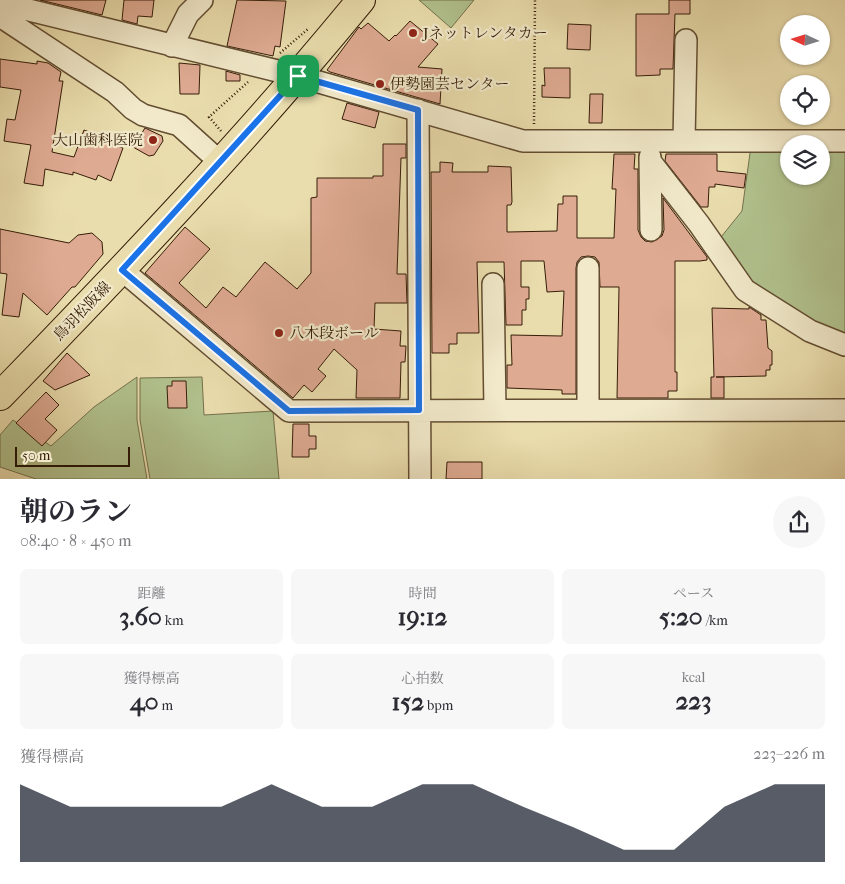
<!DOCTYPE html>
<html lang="ja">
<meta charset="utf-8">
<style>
:root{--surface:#fff;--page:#f7f7f7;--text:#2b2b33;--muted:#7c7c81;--accent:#111827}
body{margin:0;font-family:"IM FELL French Canon","Noto Serif JP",serif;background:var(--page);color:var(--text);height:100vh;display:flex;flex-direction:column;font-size:19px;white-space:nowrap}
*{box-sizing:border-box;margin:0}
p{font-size:16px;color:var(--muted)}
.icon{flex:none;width:28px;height:28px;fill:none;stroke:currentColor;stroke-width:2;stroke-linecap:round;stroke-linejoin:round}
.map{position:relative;height:479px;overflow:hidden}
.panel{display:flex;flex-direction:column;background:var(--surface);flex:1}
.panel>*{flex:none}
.needle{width:32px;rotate:274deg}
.fabs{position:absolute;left:780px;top:15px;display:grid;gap:10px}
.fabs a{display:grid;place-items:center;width:50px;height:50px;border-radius:50%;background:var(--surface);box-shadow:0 1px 4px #0004;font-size:25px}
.scale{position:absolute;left:15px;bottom:12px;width:115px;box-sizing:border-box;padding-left:5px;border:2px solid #361d08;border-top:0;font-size:14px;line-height:18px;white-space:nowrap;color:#361d08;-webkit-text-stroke:4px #f1e9ca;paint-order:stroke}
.pin{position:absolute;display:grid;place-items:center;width:42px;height:42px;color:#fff;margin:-21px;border-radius:10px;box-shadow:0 2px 8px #0006}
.round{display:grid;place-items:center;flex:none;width:52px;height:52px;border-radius:26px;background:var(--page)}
.overview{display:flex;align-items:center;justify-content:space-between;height:85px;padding:0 20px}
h1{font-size:28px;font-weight:700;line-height:38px}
.figures{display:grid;grid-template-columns:repeat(3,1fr);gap:8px;height:85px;padding:5px 20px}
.figures div{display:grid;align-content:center;border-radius:8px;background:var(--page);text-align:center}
.figures b{font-size:25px;font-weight:700}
.figures small{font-size:14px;font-weight:400}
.figures p{font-size:14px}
.chart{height:140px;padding:10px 20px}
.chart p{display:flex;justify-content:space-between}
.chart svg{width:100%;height:90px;margin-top:5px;fill:var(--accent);opacity:.7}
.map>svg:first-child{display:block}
</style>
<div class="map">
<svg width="845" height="479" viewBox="0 0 845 479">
<rect width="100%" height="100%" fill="#eaddad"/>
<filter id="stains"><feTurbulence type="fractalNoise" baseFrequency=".004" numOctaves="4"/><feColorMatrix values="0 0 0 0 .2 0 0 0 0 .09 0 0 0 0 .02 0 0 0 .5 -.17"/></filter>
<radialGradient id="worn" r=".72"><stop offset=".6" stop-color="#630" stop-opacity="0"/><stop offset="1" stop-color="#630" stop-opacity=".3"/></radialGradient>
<path fill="#b1c28e" stroke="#74704b" d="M419 0H474L451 28Z
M751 146H789V176H821V147H845V339L747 283 717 242 742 211Z
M137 377V420L147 479H36L0 467V435L13 420 51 446 94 407Z
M202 377 204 415 273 411 279 479H150L140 420V378Z"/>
<path fill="#deaa92" stroke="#361d08" d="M40 0H106L102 15Z
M124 0H154L152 17 138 16 137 24 122 20Z
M237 0 286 1 280 47 275 46 273 56 227 46Z
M669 0H690V14H675L673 69H660V75L636 76V14H669Z
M410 21 438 44 418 67 442 69 440 104 330 72 327 70 359 27 361 29 368 23 389 41 395 35 396 36Z
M568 24 591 25 590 50 567 49Z
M0 59 37 64V61L48 63 61 72 59 81H63L52 152 74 157 84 130 110 140 109 143 123 148 111 181 98 175 96 180 73 172V175L45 169 43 186 24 183 31 145 4 141 7 119 15 120 21 90 0 87Z
M179 63 200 65 199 94H180Z
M544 68H570V98L542 97V85L545 86Z
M226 71 240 75V81H226Z
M590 94H603L602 123H589Z
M347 103 379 112 375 128 342 119Z
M145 128 162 136 163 141 154 155 149 156 133 147Z
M383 144H406V158H401L397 274H406L407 303H375L374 329 401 331 400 346H406L405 362H401L400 398H356L357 370 334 349 318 369 326 376 312 392 304 385 293 398 145 273 185 227 210 249 179 283 206 308 223 287 236 297 265 262 297 289 311 273V198L317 197V178H373V176H383Z
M614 154H635L634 169H638V230L641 237 645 241 652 242 662 236 664 230 663 198 707 257V260L700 261H675V372H677V391H668V398H617L619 287H600L599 262 595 257 588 256 581 257 577 262 576 268V394H562V390L507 388V365H512L511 335 562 336 564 291 547 292 544 261H521V287H529V299H526V310H522V325H506L504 262H477L479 333H457V344H449V353H432L431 172H440V162L453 163 452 172H488V166L511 167 512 202 511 205H507V232L557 231 558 204H563V196H577V238H614L616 189H612Z
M666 154H717V171L746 174 744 188 715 184V187H709L708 207H701L665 161Z
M0 229 69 243 78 235 92 233 102 242 103 254 75 287H72L47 315 23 293 19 317 2 315 7 274 0 273Z
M749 307 761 315V320H766L768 348 772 351V365H770V370H766V376L716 377H724V398H711V377H714L712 308 749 309Z
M67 353 90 375 55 390 43 381Z
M172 381H186L187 408H168L167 386H172Z
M46 392 59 405 45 419 57 430 42 446 16 423Z
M293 424H309V436H316V449H309V457H292Z
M447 462H482V479H446Z"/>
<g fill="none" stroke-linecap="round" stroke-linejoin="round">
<g stroke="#634d31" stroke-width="24">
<path id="minor" d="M0 3 298 76 523 141H845
M0 16 115 92 133 109 143 115 179 125 220 162
M172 46 188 14 202 0
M418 110 420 479
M684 141 686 40
M650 157 651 230
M650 161 699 224 745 290 810 331 845 345
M588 268V410
M122 270 289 411 845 410
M493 284 495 410"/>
</g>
<g stroke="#361d08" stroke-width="30">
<path id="major" d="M0 396C124 268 248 138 361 0"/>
</g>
<path stroke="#361d08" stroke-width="2.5" stroke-dasharray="1 2.5" stroke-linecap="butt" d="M280 53 308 29
M534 124 535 0
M221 131 209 117 248 82"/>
<use href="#minor" stroke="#f1e9ca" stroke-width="21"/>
<use href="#major" stroke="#eaddad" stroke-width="28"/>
</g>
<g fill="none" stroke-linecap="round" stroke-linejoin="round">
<g stroke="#fff" stroke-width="10">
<path id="route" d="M298 76 418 110 419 410 289 411 122 270Z"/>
</g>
<use href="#route" stroke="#1a73e8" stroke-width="6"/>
</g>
<g fill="#8f2418" stroke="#f1e9ca" stroke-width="2">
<circle cx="413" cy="33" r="5"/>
<circle cx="380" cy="84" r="5"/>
<circle cx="153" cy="140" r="5"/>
<circle cx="279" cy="333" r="5"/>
</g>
<g text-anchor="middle" stroke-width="4.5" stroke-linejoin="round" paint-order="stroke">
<g font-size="15" fill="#361d08" stroke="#f1e9ca" text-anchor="start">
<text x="423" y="38">Jネットレンタカー</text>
<text x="390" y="89">伊勢園芸センター</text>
<text x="143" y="145" text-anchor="end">大山歯科医院</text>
<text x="289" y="338">八木段ボール</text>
</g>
<g font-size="15" fill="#361d08" stroke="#f1e9ca">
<text transform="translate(82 311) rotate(-46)" y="5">鳥羽松阪線</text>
</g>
</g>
<rect width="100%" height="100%" filter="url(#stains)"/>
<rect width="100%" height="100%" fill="url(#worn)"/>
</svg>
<div class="fabs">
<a><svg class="needle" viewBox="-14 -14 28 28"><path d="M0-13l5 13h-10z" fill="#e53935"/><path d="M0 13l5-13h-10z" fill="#7c7c81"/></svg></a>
<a><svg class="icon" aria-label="locate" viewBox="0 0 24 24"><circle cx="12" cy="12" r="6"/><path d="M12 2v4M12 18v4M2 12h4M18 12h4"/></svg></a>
<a><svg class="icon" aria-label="layers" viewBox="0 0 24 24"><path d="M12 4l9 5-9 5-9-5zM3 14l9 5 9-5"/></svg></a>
</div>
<div class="scale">50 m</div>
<div class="pin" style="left:298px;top:76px;background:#1e9e55"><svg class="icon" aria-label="arrive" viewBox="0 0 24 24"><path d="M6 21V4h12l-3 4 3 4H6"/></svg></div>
</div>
<section class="panel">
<div class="overview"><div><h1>朝のラン</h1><p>08:40 · 8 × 450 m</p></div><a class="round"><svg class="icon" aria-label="share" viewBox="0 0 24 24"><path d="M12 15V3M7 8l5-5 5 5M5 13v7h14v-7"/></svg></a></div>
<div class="figures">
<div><p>距離</p><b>3.60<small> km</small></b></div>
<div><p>時間</p><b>19:12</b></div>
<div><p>ペース</p><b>5:20<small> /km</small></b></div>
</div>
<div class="figures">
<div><p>獲得標高</p><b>40<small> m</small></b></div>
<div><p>心拍数</p><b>152<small> bpm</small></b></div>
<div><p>kcal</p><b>223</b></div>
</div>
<div class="chart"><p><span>獲得標高</span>223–226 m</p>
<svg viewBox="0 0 160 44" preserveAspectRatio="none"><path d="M0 44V6L10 17L20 17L30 17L40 17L50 6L60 17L70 17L80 6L90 6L100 17L110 27L120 38L130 38L140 17L150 6L160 6V44z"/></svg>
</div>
</section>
